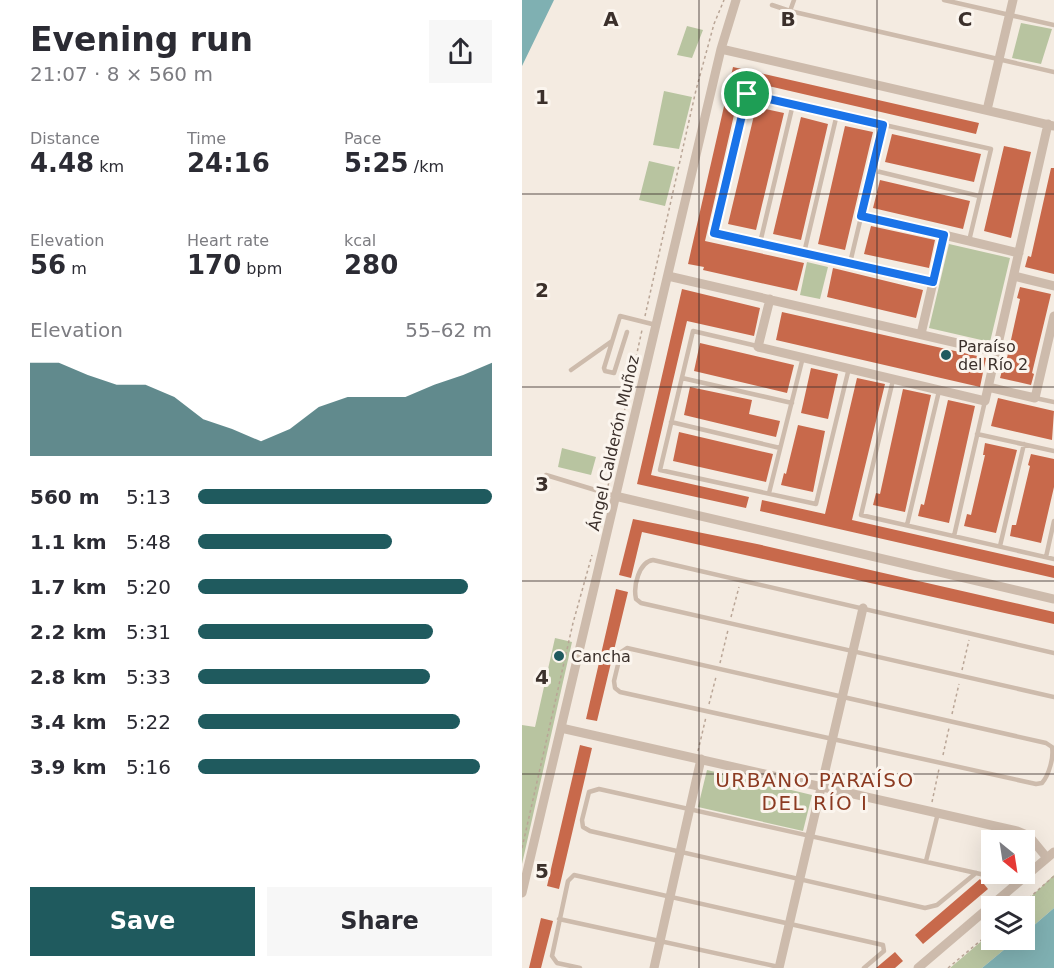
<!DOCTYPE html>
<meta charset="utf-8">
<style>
:root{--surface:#fff;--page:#f7f7f7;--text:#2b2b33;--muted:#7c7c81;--accent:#1f5a5e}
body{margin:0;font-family:"DejaVu Sans",sans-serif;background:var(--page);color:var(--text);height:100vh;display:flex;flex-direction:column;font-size:22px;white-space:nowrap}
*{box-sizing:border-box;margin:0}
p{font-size:20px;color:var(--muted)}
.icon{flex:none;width:33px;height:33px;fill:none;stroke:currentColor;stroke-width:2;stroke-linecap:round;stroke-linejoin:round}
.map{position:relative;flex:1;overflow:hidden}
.sheet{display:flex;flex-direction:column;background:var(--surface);width:522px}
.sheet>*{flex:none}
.needle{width:39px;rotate:150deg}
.buttons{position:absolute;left:459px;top:830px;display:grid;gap:12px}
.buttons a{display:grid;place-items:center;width:54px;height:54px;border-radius:0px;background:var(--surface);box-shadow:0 6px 24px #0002;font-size:30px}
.pin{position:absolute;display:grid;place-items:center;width:51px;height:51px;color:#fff;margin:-26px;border:3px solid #fff;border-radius:50%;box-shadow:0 2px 6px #0007}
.round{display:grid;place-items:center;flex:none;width:63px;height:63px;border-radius:0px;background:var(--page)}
.headline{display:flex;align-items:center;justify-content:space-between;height:102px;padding:0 30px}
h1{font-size:33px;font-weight:600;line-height:45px}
.figures{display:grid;grid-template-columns:repeat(3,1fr);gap:9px;height:102px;padding:6px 30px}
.figures div{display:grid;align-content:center}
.figures b{font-size:26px;font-weight:600}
.figures small{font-size:16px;font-weight:400}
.figures p{font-size:16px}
.chart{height:168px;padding:12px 30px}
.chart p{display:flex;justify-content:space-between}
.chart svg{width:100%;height:108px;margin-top:6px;fill:var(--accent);opacity:.7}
.button{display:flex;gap:12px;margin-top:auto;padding:12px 30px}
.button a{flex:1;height:69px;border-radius:0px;background:var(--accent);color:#fff;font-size:24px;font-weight:600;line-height:69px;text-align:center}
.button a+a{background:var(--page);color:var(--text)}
ul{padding:0 30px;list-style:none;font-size:20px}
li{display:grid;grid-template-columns:96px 72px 1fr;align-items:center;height:45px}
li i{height:15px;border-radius:8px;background:var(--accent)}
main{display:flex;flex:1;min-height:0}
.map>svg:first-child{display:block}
</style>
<main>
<section class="sheet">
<div class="headline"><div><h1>Evening run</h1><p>21:07 · 8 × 560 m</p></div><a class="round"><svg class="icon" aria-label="share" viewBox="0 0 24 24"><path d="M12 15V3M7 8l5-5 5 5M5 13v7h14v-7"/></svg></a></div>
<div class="figures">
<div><p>Distance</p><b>4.48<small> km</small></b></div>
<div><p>Time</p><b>24:16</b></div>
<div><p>Pace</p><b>5:25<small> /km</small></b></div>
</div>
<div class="figures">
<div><p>Elevation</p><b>56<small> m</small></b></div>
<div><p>Heart rate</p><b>170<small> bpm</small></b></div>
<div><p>kcal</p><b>280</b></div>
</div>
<div class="chart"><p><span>Elevation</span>55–62 m</p>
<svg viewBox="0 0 160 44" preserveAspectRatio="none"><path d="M0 44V6L10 6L20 11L30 15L40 15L50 20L60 29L70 33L80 38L90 33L100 24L110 20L120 20L130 20L140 15L150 11L160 6V44z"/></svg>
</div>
<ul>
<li><b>560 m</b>5:13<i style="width:100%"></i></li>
<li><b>1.1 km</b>5:48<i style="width:66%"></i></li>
<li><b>1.7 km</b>5:20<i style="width:92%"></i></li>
<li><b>2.2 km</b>5:31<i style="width:80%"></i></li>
<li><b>2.8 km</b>5:33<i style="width:79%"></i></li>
<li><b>3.4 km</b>5:22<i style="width:89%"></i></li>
<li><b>3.9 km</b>5:16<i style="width:96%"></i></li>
</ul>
<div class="button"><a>Save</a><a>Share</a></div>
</section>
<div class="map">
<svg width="532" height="968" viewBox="0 0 532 968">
<rect width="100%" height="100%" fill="#f4ebe1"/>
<path fill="#b8c4a0" d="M499 23 530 29 519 64 490 58Z
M165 26 181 30 170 58 155 55Z
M142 91 170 97 157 149 131 145Z
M127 161 153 167 143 206 117 200Z
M427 244 488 258 468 342 407 328Z
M285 262 306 267 298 299 278 295Z
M40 448 74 457 69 475 36 467Z
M33 638 50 642 0 864V725L13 727Z
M185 770 290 795 281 831 176 807Z
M532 875V908L503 933 502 906H499Z
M469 933 470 939H495L460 968H428Z"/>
<path fill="#7fb0b2" d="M0 0H32L0 66Z
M532 908V968H460L495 939H502L503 933Z"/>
<path fill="#c8694b" d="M211 67 457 123 454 134 220 80 183 241 282 263 275 291 181 270 182 267 166 264Z
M234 107 262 113 234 230 206 224Z
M279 117 306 124 279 240 251 234Z
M323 126 351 132 323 250 296 244Z
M370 134 459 154 452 182 363 162Z
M482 146 509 152 489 238 462 231Z
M529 168H532V274L503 267 506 256 509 257Z
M358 180 448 201 441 229 351 208Z
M349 226 413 240 407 268 342 254Z
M311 268 401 290 394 318 305 297Z
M498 287 529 294 510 373 512 374 509 385 478 378 481 367H483L498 299 495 298Z
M160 289 238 308 232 336 165 321 129 475 227 497 224 508 115 484Z
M260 312 464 358 458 387 254 340Z
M178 343 272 365 265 393 172 371Z
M289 368 316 374 306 419 279 413Z
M335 378 363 384 330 520 532 566V578L238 511 240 500 303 514Z
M168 387 230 400 227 414 258 421 254 437 162 415Z
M381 389 409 395 383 512 351 505 354 493 358 494Z
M476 398 532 411 530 440 469 426Z
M426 400 453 406 427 523 396 516 399 504 402 505Z
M276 425 303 431 291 492 259 485 262 473 264 474Z
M157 432 251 454 244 482 151 461Z
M463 443 495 450 474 533 442 526 445 514 449 515 463 455H461Z
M509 454 532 459V487L519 543 488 536 490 525H494L508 466 506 465Z
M111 519 235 544 532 612V624L120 532 109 578 97 575Z
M94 589 106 592 75 721 64 719Z
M58 745 70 748 37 889 25 886Z
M458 879 466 889 401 944 393 935Z
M19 918 31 921 19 968H7Z
M373 952 381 961 373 968H354Z"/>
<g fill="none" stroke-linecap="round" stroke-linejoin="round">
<path stroke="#b9a596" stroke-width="1.5" stroke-dasharray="3 3" stroke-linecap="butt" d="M123 316 174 90 192 24 202 0
M86 486 120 330
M209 617 217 587
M198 663 206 630
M440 670 447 640
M187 704 194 677
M430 714 437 684
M176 751 184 717
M421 755 427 728
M410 802 417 769
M0 848 51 623 70 555
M498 906 532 876
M426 968 470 931"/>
<path stroke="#cdbbac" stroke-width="4.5" d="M272 0 268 11 532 72
M422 0 532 25
M250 5 268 11
M350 170 457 196
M339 216 421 235
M238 243 271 104
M282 253 315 114
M328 263 361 125
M411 282 192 233 225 94 469 149 447 241
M105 332 92 373 83 371 82 368 98 316 134 325
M235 346 171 331 138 470 294 504 327 368
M49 370 90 341
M160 378 270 403
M371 380 339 515 532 559
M513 398 532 402
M149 422 258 448
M455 434 532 451
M24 475 93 496
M247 493 281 357
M385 525 417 391
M432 536 463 401
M478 546 502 444
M524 557 532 521
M105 648 524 743 530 747C532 757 527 775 520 783L514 784 98 692 93 688 92 681 99 652Z
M532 653 131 560C117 562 111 586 114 599L119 603 532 697
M404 861 416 813
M454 873 415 905 403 908 68 831 61 827 60 820 67 792 77 789 454 873 476 878
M37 919 257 967
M58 968 35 963 30 956 46 881 52 875 361 945 362 951 342 968"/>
<path stroke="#cdbbac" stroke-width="9" d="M199 49 532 126
M465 110 491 0
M146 276 474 352
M492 276 532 286
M248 299 236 347 463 401 526 124
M399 334 422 235 497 253
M466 387 513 398 532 316
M93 496 532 599
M39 728 495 831 507 836 525 858
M0 893 199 49 214 0
M132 968 179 759
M257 968 341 608
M396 968 532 852"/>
</g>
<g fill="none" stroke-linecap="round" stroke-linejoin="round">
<g stroke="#fff" stroke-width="12">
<path id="route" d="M225 94 361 125 339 216 422 235 411 282 192 233Z"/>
</g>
<use href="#route" stroke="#1a73e8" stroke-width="8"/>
</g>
<path fill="none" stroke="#3b302b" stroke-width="1.5" stroke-opacity="0.55" d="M177 0V968M355 0V968M0 194H532M0 387H532M0 581H532M0 774H532"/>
<g fill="#1f5a5e" stroke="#fbf5ee" stroke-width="2">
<circle cx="424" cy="355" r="6"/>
<circle cx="37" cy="656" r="6"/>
</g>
<g text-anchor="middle" stroke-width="6" stroke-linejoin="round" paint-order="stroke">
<g font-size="16" fill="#3b302b" stroke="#fbf5ee" text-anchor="start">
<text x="436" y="352">Paraíso<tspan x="436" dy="18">del Río 2</tspan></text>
<text x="49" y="662">Cancha</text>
</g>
<g font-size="16" fill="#3b302b" stroke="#fbf5ee">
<text transform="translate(91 443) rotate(-77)" y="6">Ángel Calderón Muñoz</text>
</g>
<g font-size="20" letter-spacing="1.5" fill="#8c3b22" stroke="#fbf5ee">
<text x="293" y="787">URBANO PARAÍSO<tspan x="293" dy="23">DEL RÍO I</tspan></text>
</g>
</g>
<g font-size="20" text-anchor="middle" font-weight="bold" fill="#3b302b" stroke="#fbf5ee" stroke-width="6" stroke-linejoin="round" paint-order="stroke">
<text x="89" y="26">A</text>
<text x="266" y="26">B</text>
<text x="443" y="26">C</text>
<text x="20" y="104">1</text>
<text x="20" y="297">2</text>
<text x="20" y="491">3</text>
<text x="20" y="684">4</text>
<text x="20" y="878">5</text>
</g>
</svg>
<div class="buttons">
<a><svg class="needle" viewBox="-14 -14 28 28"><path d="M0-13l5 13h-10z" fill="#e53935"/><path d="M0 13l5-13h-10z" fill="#7c7c81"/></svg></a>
<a><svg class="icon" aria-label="layers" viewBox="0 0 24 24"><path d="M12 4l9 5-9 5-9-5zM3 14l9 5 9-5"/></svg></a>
</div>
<div class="pin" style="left:225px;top:94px;background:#1e9e55"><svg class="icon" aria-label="arrive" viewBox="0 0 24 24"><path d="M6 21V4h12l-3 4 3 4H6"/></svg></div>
</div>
</main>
